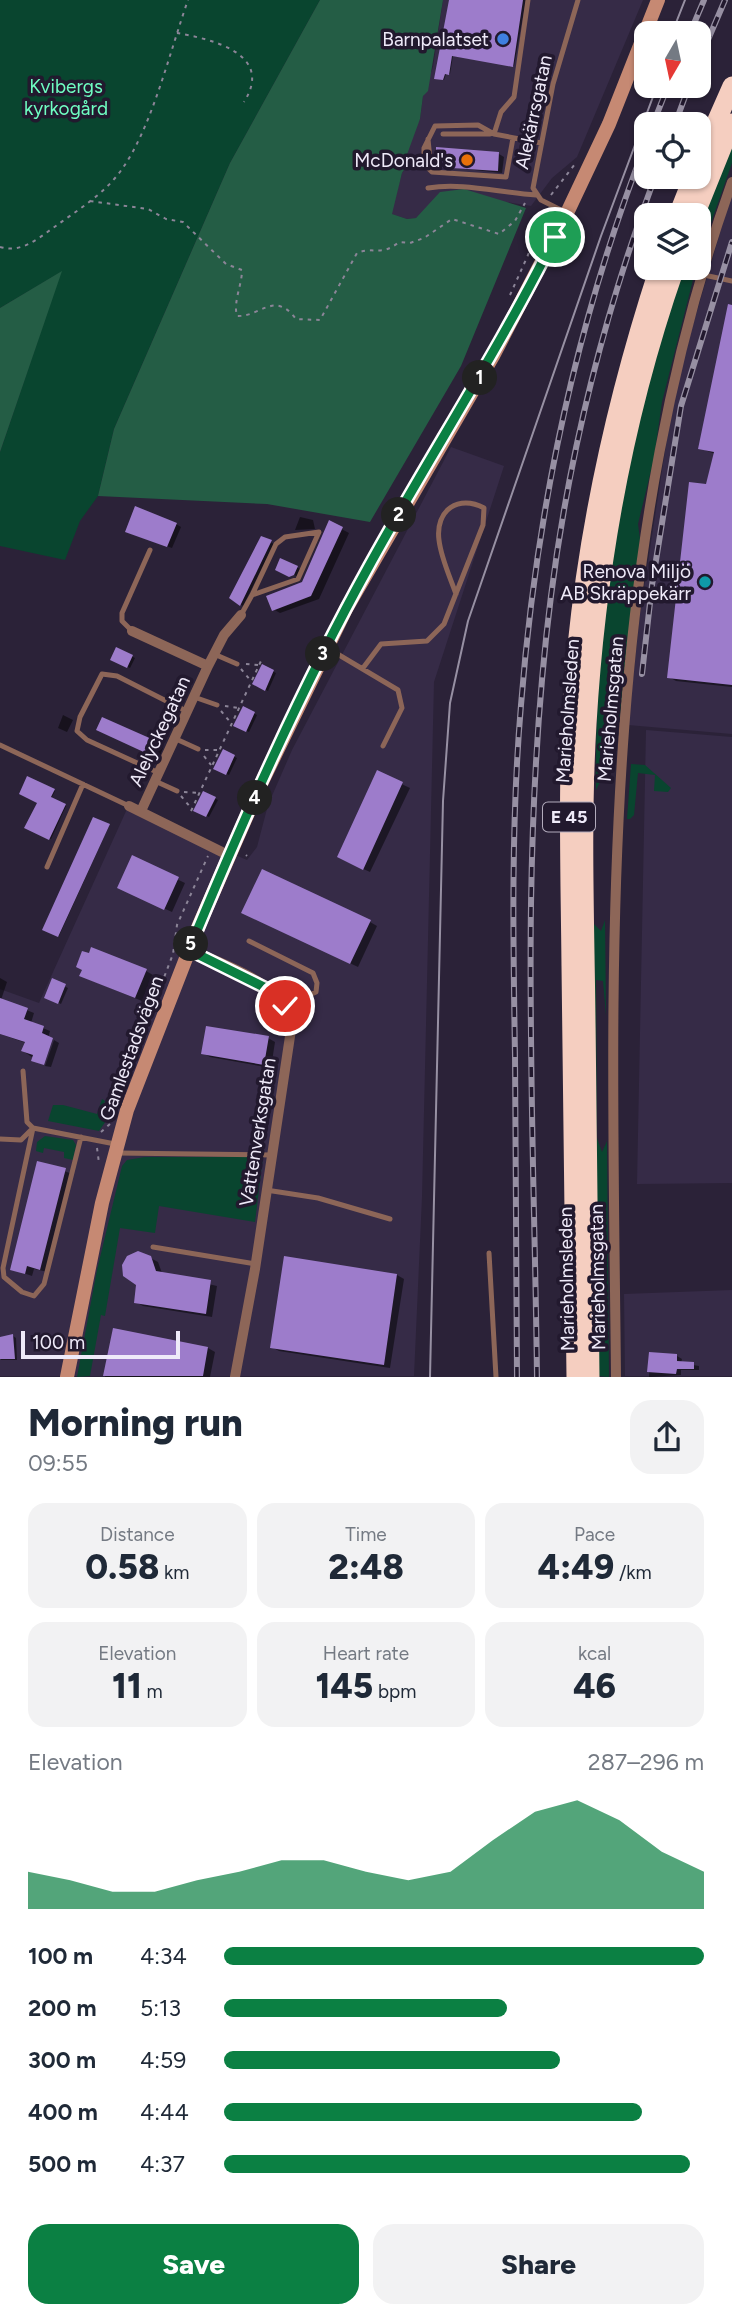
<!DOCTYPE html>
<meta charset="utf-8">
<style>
:root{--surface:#fff;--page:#f2f2f3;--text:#1f2937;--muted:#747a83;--accent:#0b8043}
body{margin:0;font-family:Figtree,sans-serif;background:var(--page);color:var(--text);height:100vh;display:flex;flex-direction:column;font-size:26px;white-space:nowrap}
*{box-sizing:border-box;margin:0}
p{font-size:23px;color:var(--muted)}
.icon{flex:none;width:38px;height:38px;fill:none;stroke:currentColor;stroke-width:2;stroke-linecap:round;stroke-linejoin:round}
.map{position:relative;height:1377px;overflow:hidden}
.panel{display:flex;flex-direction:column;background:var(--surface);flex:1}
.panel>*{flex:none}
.needle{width:46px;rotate:189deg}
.buttons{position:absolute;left:634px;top:21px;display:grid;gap:14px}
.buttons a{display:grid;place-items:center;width:77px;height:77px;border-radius:14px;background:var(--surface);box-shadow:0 2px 5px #0004;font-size:35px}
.scale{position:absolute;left:21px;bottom:18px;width:159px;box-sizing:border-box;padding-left:7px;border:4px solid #efeaf9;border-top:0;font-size:19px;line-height:24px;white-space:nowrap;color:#efeaf9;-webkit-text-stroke:5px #22192e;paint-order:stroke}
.pin{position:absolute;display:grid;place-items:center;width:60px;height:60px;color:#fff;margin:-30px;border:4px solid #fff;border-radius:50%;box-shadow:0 2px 7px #0007}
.km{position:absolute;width:35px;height:35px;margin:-18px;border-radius:50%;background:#222;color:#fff;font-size:19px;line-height:35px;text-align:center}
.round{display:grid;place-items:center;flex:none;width:74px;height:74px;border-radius:21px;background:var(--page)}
.headline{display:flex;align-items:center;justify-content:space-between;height:119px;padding:0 28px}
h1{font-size:38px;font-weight:800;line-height:52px}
.metrics{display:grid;grid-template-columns:repeat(3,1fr);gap:10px;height:119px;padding:7px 28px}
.metrics div{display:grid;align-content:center;border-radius:18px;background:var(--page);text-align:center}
.metrics b{font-size:35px;font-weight:800}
.metrics small{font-size:19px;font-weight:400}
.metrics p{font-size:19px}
.chart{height:196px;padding:14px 28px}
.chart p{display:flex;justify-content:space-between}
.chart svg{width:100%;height:126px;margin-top:7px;fill:var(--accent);opacity:.7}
.primary-button{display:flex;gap:14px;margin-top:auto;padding:14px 28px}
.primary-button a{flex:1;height:80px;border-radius:21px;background:var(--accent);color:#fff;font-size:28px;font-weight:800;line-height:80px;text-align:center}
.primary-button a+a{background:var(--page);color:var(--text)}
ul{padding:0 28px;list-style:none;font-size:23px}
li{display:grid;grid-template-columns:112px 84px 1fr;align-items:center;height:52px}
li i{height:18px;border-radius:9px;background:var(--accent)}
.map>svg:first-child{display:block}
</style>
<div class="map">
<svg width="732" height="1377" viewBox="0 0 732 1377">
<rect width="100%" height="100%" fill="#2b2238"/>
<path fill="#362b47" d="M443 0H643L577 157 552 178 531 206 507 202 435 201 416 218 407 219 391 214 402 173 407 165 404 160 411 136 420 119 423 96 433 67Z
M732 192V734L628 725 640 614 675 386Z
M451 447 504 466 434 682 422 1197 414 1376H0V989L39 1003 127 809 247 860 257 847 268 805 292 750Z
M646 730 732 737V1183L637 1184Z
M732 1290V1376H625L624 1294Z"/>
<path fill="#09452f" d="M0 0H320L230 163 114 429 98 496 80 521 65 560 0 546V452L61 272 0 308Z
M732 140V163L698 260V226Z
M684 268H696L662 402 654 458 638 524 640 539 620 715 611 743V771L606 770 596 790C594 662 611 534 641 411 653 363 669 315 684 268Z
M631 764 645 765 671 788 668 792 654 791 655 775 638 773 634 815 630 819H627Z
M605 920 606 1016 603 981 596 980 597 1138 602 1152 607 1141 609 1377 598 1376 593 923 601 931Z
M102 1099 105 1101 101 1115 108 1118 99 1131 48 1121 53 1105H63L97 1114Z
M45 1136 73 1140 76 1145 73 1160 64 1158V1152L44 1148 43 1153 36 1151 37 1142Z
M145 1157H263L255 1222 159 1206 155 1233 120 1228 105 1316 101 1315 90 1376 77 1377 97 1270 122 1166 127 1160Z"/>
<path fill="#245d45" d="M320 0H443L428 91 423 96 420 119 405 160 407 165 402 173 392 214 407 219 416 218 440 192 464 189 526 208 461 366 370 522 267 504 98 496 114 429 230 163Z
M62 271 0 452V308Z"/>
<path fill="#0007" d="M451 0H526L514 66 453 56 450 74H446L444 80 436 78Z
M499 154 504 157 502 173 438 166Z
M732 321V687L676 681 669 677 715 454 700 448Z
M300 517 313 520 315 529 295 530Z
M330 523 349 533 319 599 280 613 273 609 303 584Z
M176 524 181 527 172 548 132 534Z
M261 537 274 544 243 606 231 598Z
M281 560 300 569 297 576 277 569Z
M117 649 135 658 130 668 112 660Z
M263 667 276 673 268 691 255 684Z
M243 708 257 715 249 732 235 726Z
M63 715 73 720 67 732 58 728Z
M98 730 153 742 163 748 159 758Z
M224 752 237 758 229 775 216 769Z
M378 773 410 788 370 872 346 861Z
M28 778 55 791 51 799 66 806 51 839 27 828 39 802Z
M204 793 218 800 209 817 196 811Z
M94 819 109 826 59 936 44 929Z
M133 858 185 883 172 912 126 891Z
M250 916 370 922 377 926 358 967Z
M146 971 153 975 142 1001 88 979Z
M0 978 7 982 1 1000 34 1013 31 1023 50 1031 48 1038 51 1039 42 1064 23 1051 26 1043 0 1034Z
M53 981 68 988 61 1004 46 997Z
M268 1038 275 1042 271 1068 210 1057 203 1053Z
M54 1040 59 1043 51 1067 45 1066Z
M39 1163 73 1174 48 1272 34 1269 32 1276 12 1269Z
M143 1254 158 1262 162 1273 217 1286 212 1317 143 1306 136 1302Z
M397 1275 404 1279 390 1368 279 1351 272 1347Z
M114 1330 208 1348 215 1352 210 1377H105Z
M13 1336 16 1338 17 1360H1L0 1338Z
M650 1354 677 1356 682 1359 681 1363 699 1366V1370H681V1375L649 1377Z"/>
<path fill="#9d7ccb" d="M449 0H523L513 67 452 56 449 75 445 74 443 80 434 79Z
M436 147 499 152 498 171 436 167Z
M728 304 732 305V685L667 678 689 482 706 484 714 452 698 449Z
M135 506 177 523 167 547 125 532Z
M329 520 343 527 311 596 272 611 266 596 302 582Z
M261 536 272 540 240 606 229 598Z
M280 558 298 566 294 575 289 577 275 570Z
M116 647 133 655 127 668 110 660Z
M262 664 274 670 265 691 252 684Z
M243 706 255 712 246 732 233 726Z
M102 717 154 740 148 754 96 730Z
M223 749 235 755 226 775 213 769Z
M377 770 403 782 363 870 337 857Z
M27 776 55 789 51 797 66 804 49 840 24 828 37 803 19 794Z
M203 791 216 797 206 817 193 811Z
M93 817 110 824 58 937 42 930Z
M132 855 179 877 164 910 117 888Z
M262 869 371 920 350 964 241 913Z
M91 947 147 969 135 998 79 976 82 970 76 967 82 951 89 953Z
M52 978 66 984 58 1004 44 998Z
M0 998 28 1008 24 1019 44 1026 42 1033 53 1038 44 1065 31 1061 33 1055 21 1051 25 1042 0 1034Z
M206 1026 269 1036 264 1065 201 1054Z
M37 1161 66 1168 40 1270 27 1266 25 1274 10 1270Z
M138 1251 151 1256 156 1271 211 1280 206 1314 134 1303 136 1285 123 1276 122 1265 127 1256Z
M284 1256 397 1274 384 1365 270 1348Z
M113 1328 208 1347 203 1376H103Z
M13 1334 15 1359H0V1337Z
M649 1352 677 1354V1361L694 1362V1369H677L676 1374 647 1372Z"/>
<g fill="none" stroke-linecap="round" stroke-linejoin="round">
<path stroke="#8c8598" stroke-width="2" stroke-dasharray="3.5 5" stroke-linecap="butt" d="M177 33C210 39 275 53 244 102
M551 195 575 164
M90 201 148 209 166 219 183 222 226 264 242 270C242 285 233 302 237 316 261 317 274 290 296 319L320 320 357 253C374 246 381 257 399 242L410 243 424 238 452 219 499 234 515 221 525 203
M0 247C21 253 36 240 53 228 76 211 105 194 122 169 152 127 170 51 188 0
M510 295 528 255 543 209
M246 664 258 665
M241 669 251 681
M225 706 239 708
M221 711 231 723
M205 750H220
M204 756 211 765
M184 792 199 793
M181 796 191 808
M191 811 261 661
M246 855 247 856
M140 1040 173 954 177 925 208 856
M101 1132 110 1124
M97 1148 99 1163"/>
<path stroke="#8d6658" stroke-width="5" d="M528 0 514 97 501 112 494 134 541 143
M443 134H490
M494 134 478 125 435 126 424 148V164L432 172 506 177 513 138
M428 139 431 170
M428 188C463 182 500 193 536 195
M565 212 541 200 533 188 553 84 578 0
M704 275 732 281
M319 532 298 579 252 595 276 544 285 537Z
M241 615 252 595
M132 631 122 621V613L150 550
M329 649 398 690 402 708 383 746
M214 654 237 664
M363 668 381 644 427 641 444 624 483 525 484 508C459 494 435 510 439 540 441 558 450 577 456 594
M194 697 217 705
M176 739 198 749
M0 745 129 806
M159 773 87 740 77 731 80 717 102 674 117 676 188 712
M155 781 177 791
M47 867 83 784
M249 941 313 973 317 983 316 992 285 1006
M23 1071 27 1122 33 1128 3 1268 4 1277 22 1292 34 1296 44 1284 81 1137
M0 1139 21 1140 33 1128 115 1144
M117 1153 271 1155
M266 1190 318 1198 390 1219
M153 1247 256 1264
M489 1253 496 1377"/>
<path stroke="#8d6658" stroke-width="10" d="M132 631 208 666
M129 806 230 856
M141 811 208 666 224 635 241 615
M189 950C223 964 283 983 292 1023L255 1269 235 1377
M616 1377C612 977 595 564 732 182"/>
<path stroke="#c68973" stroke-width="14" d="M67 1377 102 1203 127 1110 199 925 259 788 346 609 493 356 567 213 609 124 658 0"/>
<path stroke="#f5cec0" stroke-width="19" d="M698 163 732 86
M678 215 693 177
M695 215 732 123
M576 1377C574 1240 573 1103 571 966 570 859 566 752 577 646 590 518 619 390 659 268
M590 1377C589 1258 588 1140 586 1022 585 923 581 823 587 724 596 570 624 414 675 268"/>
<path stroke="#9790a3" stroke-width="2" d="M672 33 685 0
M430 1377 443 801 450 703 468 621 601 236 657 86"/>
<g stroke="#9790a3" stroke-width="6">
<path id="rail" d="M690 33 704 0
M698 63 725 0
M653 124 668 86
M675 124 689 86
M642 674 652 585 681 406 732 242
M517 1377C516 1270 516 1163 515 1056 513 939 511 822 521 705 536 514 576 322 646 143
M537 1377C534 1117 518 854 551 596 569 454 605 311 655 177"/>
</g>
<use href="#rail" stroke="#22192e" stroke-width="3.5" stroke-dasharray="10" stroke-linecap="butt"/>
</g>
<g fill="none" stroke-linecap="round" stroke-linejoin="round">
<g stroke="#fff" stroke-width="14">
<path id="route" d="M285 1006 274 992 189 950C243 820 301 689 369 566 430 455 499 350 555 237"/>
</g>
<use href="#route" stroke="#0b8043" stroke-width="9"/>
</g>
<circle fill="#3f7fe0" stroke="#22192e" stroke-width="2.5" cx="503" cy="39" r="7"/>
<circle fill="#e8710a" stroke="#22192e" stroke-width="2.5" cx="467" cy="160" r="7"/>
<circle fill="#0f9aa8" stroke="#22192e" stroke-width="2.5" cx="705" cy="582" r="7"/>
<g text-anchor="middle" stroke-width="7" stroke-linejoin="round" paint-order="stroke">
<rect fill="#22192e" stroke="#b2abbc" stroke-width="2" x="543" y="802.5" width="52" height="29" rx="5"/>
<g font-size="18" font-weight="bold" fill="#efeaf9">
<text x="569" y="823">E 45</text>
</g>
<g font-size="19" fill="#efeaf9" stroke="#22192e" text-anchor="end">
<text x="489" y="46">Barnpalatset</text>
<text x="453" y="167">McDonald's</text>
<text x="691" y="578">Renova Miljö<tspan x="691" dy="22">AB Skräppekärr</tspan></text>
</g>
<g font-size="19" fill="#6ffec2" stroke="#22192e">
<text x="66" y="93">Kvibergs<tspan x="66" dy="22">kyrkogård</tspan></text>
</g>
<g font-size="19" fill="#efeaf9" stroke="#22192e">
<text transform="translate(533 112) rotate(-78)" y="7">Alekärrsgatan</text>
<text transform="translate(610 709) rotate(-85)" y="7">Marieholmsgatan</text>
<text transform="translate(567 711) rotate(-86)" y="7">Marieholmsleden</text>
<text transform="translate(159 731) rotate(-65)" y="7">Alelyckegatan</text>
<text transform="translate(131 1048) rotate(-70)" y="7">Gamlestadsvägen</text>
<text transform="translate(257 1132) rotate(-81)" y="7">Vattenverksgatan</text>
<text transform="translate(597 1277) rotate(-91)" y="7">Marieholmsgatan</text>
<text transform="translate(566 1279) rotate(-91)" y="7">Marieholmsleden</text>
</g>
</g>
</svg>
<div class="buttons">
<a><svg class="needle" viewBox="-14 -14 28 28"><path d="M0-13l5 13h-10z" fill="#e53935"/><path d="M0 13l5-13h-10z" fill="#747a83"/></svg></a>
<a><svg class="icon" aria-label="locate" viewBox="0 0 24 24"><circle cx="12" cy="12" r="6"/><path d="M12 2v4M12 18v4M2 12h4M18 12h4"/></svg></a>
<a><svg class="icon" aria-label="layers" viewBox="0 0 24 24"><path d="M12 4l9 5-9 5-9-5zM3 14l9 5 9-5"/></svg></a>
</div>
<div class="scale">100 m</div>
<div class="pin" style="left:555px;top:237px;background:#1e9e55"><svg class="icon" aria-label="arrive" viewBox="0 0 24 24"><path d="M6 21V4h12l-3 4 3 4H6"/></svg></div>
<div class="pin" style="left:285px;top:1006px;background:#d93025"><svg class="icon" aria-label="check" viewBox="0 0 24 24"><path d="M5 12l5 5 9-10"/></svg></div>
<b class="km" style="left:480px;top:378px">1</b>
<b class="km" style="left:399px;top:515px">2</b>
<b class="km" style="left:323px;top:654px">3</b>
<b class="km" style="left:255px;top:798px">4</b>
<b class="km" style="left:191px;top:944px">5</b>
</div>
<section class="panel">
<div class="headline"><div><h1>Morning run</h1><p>09:55</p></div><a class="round"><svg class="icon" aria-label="share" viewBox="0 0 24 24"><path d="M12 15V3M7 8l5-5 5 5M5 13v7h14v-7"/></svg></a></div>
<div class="metrics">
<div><p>Distance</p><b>0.58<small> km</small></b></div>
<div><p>Time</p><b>2:48</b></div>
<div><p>Pace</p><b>4:49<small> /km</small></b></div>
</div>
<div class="metrics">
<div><p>Elevation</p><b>11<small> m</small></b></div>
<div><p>Heart rate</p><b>145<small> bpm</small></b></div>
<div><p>kcal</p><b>46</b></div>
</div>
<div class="chart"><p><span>Elevation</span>287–296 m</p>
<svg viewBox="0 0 160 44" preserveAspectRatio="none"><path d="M0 44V31L10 34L20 38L30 38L40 34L50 31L60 27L70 27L80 31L90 34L100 31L110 20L120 10L130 6L140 13L150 24L160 31V44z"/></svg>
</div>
<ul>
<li><b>100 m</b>4:34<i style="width:100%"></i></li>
<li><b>200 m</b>5:13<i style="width:59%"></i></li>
<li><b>300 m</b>4:59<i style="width:70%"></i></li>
<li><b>400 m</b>4:44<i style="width:87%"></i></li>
<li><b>500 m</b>4:37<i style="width:97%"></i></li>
</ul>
<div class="primary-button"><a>Save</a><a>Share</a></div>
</section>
